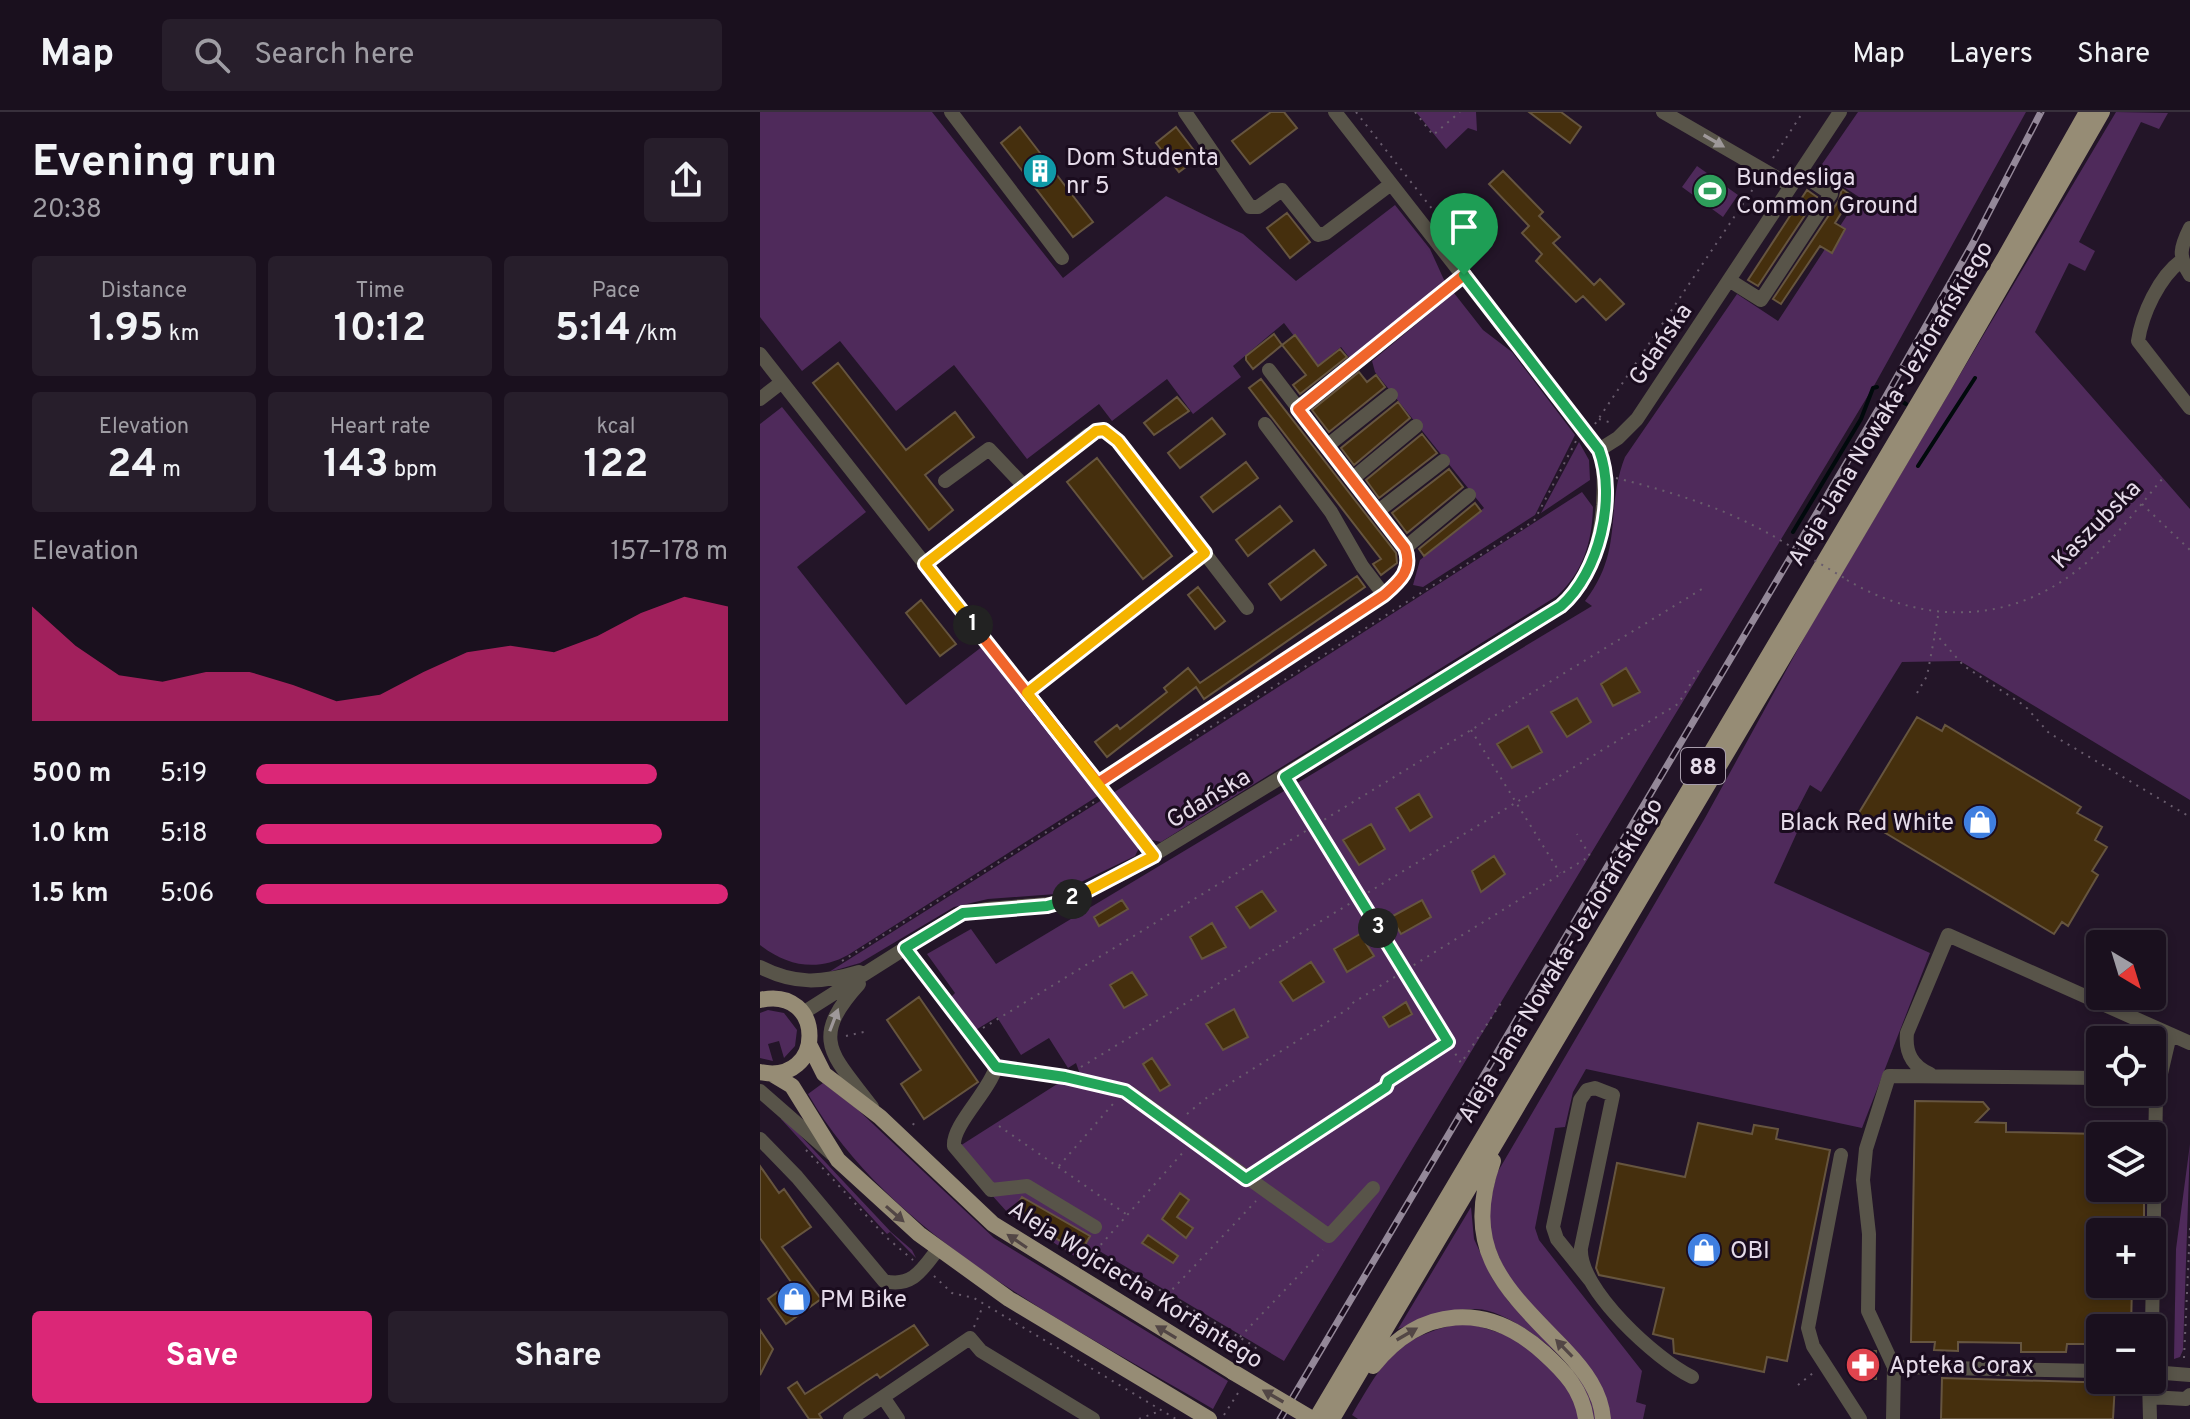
<!DOCTYPE html>
<meta charset="utf-8">
<style>
:root{--surface:#1a101e;--page:#271e2b;--text:#f1f3f6;--muted:#9f9da4;--line:#38303c;--accent:#db2777}
body{margin:0;font-family:Overpass,sans-serif;background:var(--page);color:var(--text);height:100vh;display:flex;flex-direction:column;font-size:30px;white-space:nowrap}
*{box-sizing:border-box;margin:0}
p{font-size:26px;color:var(--muted)}
.icon{flex:none;width:44px;height:44px;fill:none;stroke:currentColor;stroke-width:2;stroke-linecap:round;stroke-linejoin:round}
.map{position:relative;flex:1;overflow:hidden}
.drawer{display:flex;flex-direction:column;background:var(--surface);width:760px}
.drawer>*{flex:none}
.needle{width:52px;rotate:142deg}
.fabs{position:absolute;left:1326px;top:818px;display:grid;gap:16px}
.fabs a{display:grid;place-items:center;width:80px;height:80px;border-radius:8px;background:var(--surface);box-shadow:0 4px 12px #0003,0 0 0 2px var(--line);font-size:40px}
.pin{position:absolute;display:grid;place-items:center;width:68px;height:68px;color:#fff;margin:-82px -34px;border-radius:50% 50% 50% 0;rotate:-45deg;box-shadow:0 0 8px #0007}
.pin .icon{rotate:45deg}
.km{position:absolute;width:40px;height:40px;margin:-20px;border-radius:50%;background:#222;color:#fff;font-size:22px;line-height:40px;text-align:center}
.round{display:grid;place-items:center;flex:none;width:84px;height:84px;border-radius:8px;background:var(--page)}
.headline{display:flex;align-items:center;justify-content:space-between;height:136px;padding:0 32px}
h1{font-size:44px;font-weight:700;line-height:60px}
.figures{display:grid;grid-template-columns:repeat(3,1fr);gap:12px;height:136px;padding:8px 32px}
.figures div{display:grid;align-content:center;border-radius:8px;background:var(--page);text-align:center}
.figures b{font-size:40px;font-weight:700}
.figures small{font-size:22px;font-weight:400}
.figures p{font-size:22px}
.chart{height:224px;padding:16px 32px}
.chart p{display:flex;justify-content:space-between}
.chart svg{width:100%;height:144px;margin-top:8px;fill:var(--accent);opacity:.7}
.action{display:flex;gap:16px;margin-top:auto;padding:16px 32px}
.action a{flex:1;height:92px;border-radius:8px;background:var(--accent);color:#fff;font-size:32px;font-weight:700;line-height:92px;text-align:center}
.action a+a{background:var(--page);color:var(--text)}
ul{padding:0 32px;list-style:none;font-size:26px}
li{display:grid;grid-template-columns:128px 96px 1fr;align-items:center;height:60px}
li i{height:20px;border-radius:10px;background:var(--accent)}
header{display:flex;align-items:center;gap:48px;box-sizing:border-box;height:112px;padding:0 40px;background:var(--surface);border-bottom:2px solid var(--line)}
header strong{font-size:38px}
nav{display:flex;gap:44px;margin-inline-start:auto;font-size:28px}
.search{width:560px;height:72px;background:var(--page);display:flex;align-items:center;gap:20px;box-sizing:border-box;padding:0 28px;border-radius:8px;color:var(--muted);font-size:30px}
main{display:flex;flex:1;min-height:0}
.map>svg:first-child{display:block}
</style>
<header>
<strong>Map</strong>
<div class="search"><svg class="icon" aria-label="search" viewBox="0 0 24 24"><circle cx="10" cy="10" r="6"/><path d="M15 15l6 6"/></svg>Search here</div>
<nav><a>Map</a><a>Layers</a><a>Share</a></nav>
</header>
<main>
<section class="drawer">
<div class="headline"><div><h1>Evening run</h1><p>20:38</p></div><a class="round"><svg class="icon" aria-label="share" viewBox="0 0 24 24"><path d="M12 15V3M7 8l5-5 5 5M5 13v7h14v-7"/></svg></a></div>
<div class="figures">
<div><p>Distance</p><b>1.95<small> km</small></b></div>
<div><p>Time</p><b>10:12</b></div>
<div><p>Pace</p><b>5:14<small> /km</small></b></div>
</div>
<div class="figures">
<div><p>Elevation</p><b>24<small> m</small></b></div>
<div><p>Heart rate</p><b>143<small> bpm</small></b></div>
<div><p>kcal</p><b>122</b></div>
</div>
<div class="chart"><p><span>Elevation</span>157–178 m</p>
<svg viewBox="0 0 160 44" preserveAspectRatio="none"><path d="M0 44V9L10 21L20 30L30 32L40 29L50 29L60 33L70 38L80 36L90 29L100 23L110 21L120 23L130 18L140 11L150 6L160 9V44z"/></svg>
</div>
<ul>
<li><b>500 m</b>5:19<i style="width:85%"></i></li>
<li><b>1.0 km</b>5:18<i style="width:86%"></i></li>
<li><b>1.5 km</b>5:06<i style="width:100%"></i></li>
</ul>
<div class="action"><a>Save</a><a>Share</a></div>
</section>
<div class="map">
<svg width="1430" height="1307" viewBox="0 0 1430 1307">
<rect width="100%" height="100%" fill="#231528"/>
<path fill="#4f2a5b" d="M0 0H172L303 166 406 84 483 122 536 169 635 93 670 137 685 170 591 248 581 235 557 254 524 211 473 254 481 265 433 302 407 267 352 309 339 292 267 347 194 253 136 299 80 229 42 259 0 205Z
M656 0H716L717 19 708 16 686 37Z
M1098 0H1266L1115 272 524 1249 336 1137 329 1145 319 1147 248 1101 192 1039 305 967 321 965 316 951 308 956 289 926 261 943 237 905 214 919 190 886 195 881 167 842 211 817 236 852 832 494 825 489C865 437 844 399 865 345L977 182 1018 209 1099 85 1058 58Z
M1356 0 1408 1 1399 17 1381 10 1319 130 1335 139 1325 159 1309 151 1275 220 1430 397V688L1200 549 1142 550 1061 680 1050 673 1036 700 1044 705 1014 771 1170 841 1102 1016 826 957 813 980 805 1015 795 1016 775 1116 779 1128 882 1259 876 1290 886 1293 883 1307H850L751 1173 725 1112 737 1061 945 706 1050 515Z
M937 54 978 83 963 105 922 75Z
M694 181 723 218 752 240 815 323 775 403 663 475 653 473 660 448 724 396 615 260 612 249Z
M22 295 106 400 37 455 146 593 223 534 341 682 88 843C57 860 27 854 0 833V312Z
M819 330 829 348 830 368 781 401Z
M822 380 833 395C832 431 823 460 797 484L401 730 388 727 353 681Z
M345 686 379 736 375 744 296 782 228 787 194 795 100 851 69 860Z
M8 898 24 901 37 918 35 934 24 946 19 929 8 932 13 949 0 946V901Z
M63 971 96 996 234 1126 468 1269 453 1297C313 1214 132 1128 48 982Z
M22 1004 131 1120 152 1138 156 1146 130 1120 127 1122 21 1007Z
M1430 1032 1423 1238 1420 1245 1414 1247 1416 1137Z
M711 1095 714 1127 732 1166 749 1190 809 1249 826 1272 837 1307H833C829 1293 826 1279 818 1266 803 1240 747 1198 717 1197 689 1196 663 1209 638 1217Z
M705 1210 756 1226 807 1271 821 1307H598L592 1303C626 1245 637 1225 705 1210Z"/>
<g fill="none" stroke-linecap="round" stroke-linejoin="round">
<path stroke="#010a0c" stroke-width="4" d="M1141 289 1146 292
M1158 354 1215 266
M1033 420 1101 307 1113 276 1117 275"/>
</g>
<path fill="#452f0d" stroke="#66553f" stroke-width="2" d="M511 0H524L537 16 490 52 472 29Z
M769 0H801L821 15 810 31Z
M260 15 333 110 313 125 241 31Z
M416 15 439 45 419 60 396 31Z
M743 59 783 100 779 104 800 125 793 131 834 173 840 167 864 192 846 208 823 184 816 190 776 149 782 142 762 121 769 114 729 72Z
M1082 77 1092 84 1075 111 1085 117 1072 141 1060 134 1021 192 1013 187 1079 88Z
M1047 78 1057 85 998 174 988 168Z
M527 101 550 130 530 146 507 116Z
M514 222 522 233 535 223 558 254 580 237 587 245 540 282 533 273 546 263 522 233 493 257 486 248V244Z
M78 251 146 338 195 300 214 325 165 363 193 398 169 418 53 271Z
M599 260 607 270 616 263 625 275 569 320 552 298Z
M501 267 636 441 637 451 621 463 613 452 621 447 489 276Z
M417 285 429 299 394 323 384 311Z
M638 290 650 306 594 353 581 336Z
M452 306 465 322 420 356 408 341Z
M662 322 677 341 619 386 606 368Z
M337 346 412 444 383 467 307 370Z
M486 350 498 366 453 400 441 385Z
M689 357 703 375 647 421 632 401Z
M715 391 721 399 664 444 659 437Z
M520 394 532 409 488 444 476 428Z
M554 438 566 453 521 488 509 472Z
M597 464 605 475 444 587 436 575 347 645 335 630 357 613 360 617 407 580 404 576 428 556 440 571Z
M438 475 465 509 455 517 428 483Z
M161 488 196 532 180 544 146 501Z
M866 556 880 580 853 594 841 572Z
M817 586 831 610 807 625 791 600Z
M1157 605 1182 619 1185 613 1321 695 1317 701 1342 715 1335 728 1347 735 1332 759 1338 763 1308 814 1302 810 1294 822 1097 704Z
M768 614 782 640 752 656 737 632Z
M659 682 672 705 650 719 636 696Z
M611 712 625 737 599 753 583 728Z
M734 744 745 762 721 780 712 759Z
M502 779 516 799 490 816 476 795Z
M362 788 368 797 339 814 334 805Z
M662 788 671 805 641 822 631 805Z
M452 811 466 835 442 847 430 825Z
M600 822 614 844 587 860 574 837Z
M551 850 564 870 533 889 520 870Z
M372 860 387 883 364 896 350 873Z
M159 885 218 970 164 1007 141 972 161 958 127 908Z
M646 890 652 902 629 915 623 905Z
M474 897 488 925 463 938 446 912Z
M392 946 410 973 400 979 383 952Z
M1155 989 1223 990 1229 997 1216 1010 1246 1011V1020L1340 1022V1076H1384V1120H1340V1172H1372L1371 1216H1340V1232H1307L1306 1240H1261V1231L1198 1230V1239L1174 1238 1175 1230H1151Z
M938 1011 992 1022 994 1013 1018 1017 1016 1027 1070 1038 1027 1249 1007 1245 1004 1260 914 1241 913 1227 893 1222 904 1176 839 1163 836 1156 857 1051 925 1065Z
M0 1054 19 1081 24 1077 51 1115 22 1135 61 1187 26 1212 8 1187 31 1170 0 1126Z
M420 1081 429 1088 417 1105 433 1116 426 1126 402 1107Z
M262 1085 330 1124 320 1141 253 1100Z
M388 1123 418 1144 413 1151 382 1131Z
M154 1213 168 1233 120 1266 117 1262 102 1272 59 1302 62 1307H49L28 1276 37 1270 45 1282Z
M0 1218 13 1237 0 1263Z
M1099 1239H1116V1267L1098 1266Z
M1182 1266 1355 1271 1353 1307H1181Z"/>
<g fill="none" stroke-linecap="round" stroke-linejoin="round">
<path stroke="#695c6d" stroke-width="2" stroke-dasharray="2 6" stroke-linecap="butt" d="M596 0 684 112
M655 0 673 23 700 0
M1013 46 1043 0
M839 307 852 311
M835 312 997 71
M856 366C916 381 968 397 1020 428
M1382 392 1430 438
M1087 468C1163 513 1250 513 1320 456 1352 431 1377 397 1403 366
M1178 504 1175 521 1204 554 1265 594 1289 621 1430 705
M1157 581 1167 564 1175 522
M711 618 800 761
M430 628 774 409 816 329
M532 676 701 951 741 891
M82 849 334 690
M223 916 942 477
M86 924 108 919
M321 955 918 592 939 558
M636 964 687 930
M427 1002 445 987 588 897 591 892 830 744 817 722
M153 1013 154 1011
M239 1014 366 1102
M46 1038 126 1125 153 1148
M299 1054 353 992
M337 1141 494 1234 500 1241 493 1255
M328 1153 337 1137 426 1037
M174 1164 192 1181 214 1186 416 1307
M407 1183 496 1089
M214 1215 223 1194
M480 1225 563 1138
M1424 1246 1430 1116
M1038 1273 1053 1261
M464 1303 478 1281
M379 1307 400 1299"/>
<path stroke="#585449" stroke-width="14" d="M191 0 302 146
M425 0 490 95H498L522 78 558 123 566 121 631 72
M903 0 1031 74
M1430 116C1420 136 1418 144 1430 163
M1421 149C1399 165 1382 202 1378 229L1430 296
M969 168 1001 188 1071 82 1040 61
M0 242 394 744
M0 287 22 270
M538 297 704 163
M505 312 571 400 602 454 624 483
M567 334 631 283
M839 338 858 326 877 307 1080 0
M592 367 656 314
M185 369 229 337 264 374
M617 400 683 349
M645 436 709 383
M165 452 328 323 344 318 358 329 487 496
M267 581 445 441
M338 671 624 483C640 469 653 458 645 436L509 258
M145 836 236 955 305 965 370 981 569 1124 613 1076
M0 855C35 873 62 871 99 860
M99 872C48 928 73 943 112 995
M43 901 196 804 226 797 301 791 364 761 786 504C828 477 839 442 843 393 844 375 845 356 839 338L575 0
M236 955C229 980 192 1013 194 1034L231 1078 267 1074 335 1115
M1170 962C1152 954 1145 941 1147 921L1188 823 1430 931
M0 979 72 1042
M0 1027 37 1065 124 1169C152 1176 162 1158 178 1137
M1081 1043 1048 1216 1053 1234 1100 1307
M486 1067 626 975
M830 1168 797 1127 793 1115 820 988 827 978 835 976 853 983 821 1136C818 1177 897 1248 932 1265
M1392 1217 1396 983 1410 923
M1134 1255 1108 1199 1109 1122 1103 1068 1106 1037 1129 964 1340 966
M1392 1260 1430 1263
M1389 1268 1390 1307
M123 1285 210 1226 221 1239 333 1307
M1390 1285 1426 1287 1430 1283
M90 1307 123 1285 138 1307
M1133 1307 1134 1255 1340 1259"/>
<path stroke="#968c75" stroke-width="16" d="M0 888C66 873 66 974 0 960
M49 932 64 962 120 1005 233 1112 473 1260
M12 962 32 974 78 1048 159 1122 249 1187 449 1307
M733 1049C701 1140 746 1177 806 1239 824 1258 841 1280 843 1307
M613 1254C661 1194 727 1189 784 1241 805 1260 822 1278 826 1307
M556 1307 1245 145 1327 0
M572 1307 1184 274 1342 0"/>
<g stroke="#948899" stroke-width="7">
<path id="rail" d="M520 1307 1125 286 1213 131 1281 0"/>
</g>
<use href="#rail" stroke="#1a0c1e" stroke-width="4" stroke-dasharray="12" stroke-linecap="butt"/>
<path stroke="#695c6d" stroke-width="2" stroke-dasharray="2 6" stroke-linecap="butt" d="M1020 428 1086 467"/>
<path stroke="#968c75" stroke-width="16" d="M473 1260 552 1307"/>
</g>
<defs><path id="oneway-solid" d="M-6-.8H1V-3.2L6.5 0L1 3.2V.8H-6Z" transform="scale(2)"/></defs>
<g fill="#9e9899">
<use href="#oneway-solid" transform="translate(954 29) rotate(30)"/>
<use href="#oneway-solid" transform="translate(74 908) rotate(-69)"/>
</g>
<g fill="#524645">
<use href="#oneway-solid" transform="translate(135 1102) rotate(41)"/>
<use href="#oneway-solid" transform="translate(257 1129) rotate(-146)"/>
<use href="#oneway-solid" transform="translate(406 1220) rotate(-149)"/>
<use href="#oneway-solid" transform="translate(647 1222) rotate(-30)"/>
<use href="#oneway-solid" transform="translate(804 1236) rotate(-134)"/>
<use href="#oneway-solid" transform="translate(513 1284) rotate(-150)"/>
</g>
<g fill="none" stroke-linecap="round" stroke-linejoin="round">
<g stroke="#fff" stroke-width="16">
<path id="split-1" d="M213 513 338 671 624 483C640 469 653 458 645 436L538 297 704 163"/>
</g>
<g stroke="#fff" stroke-width="16">
<path id="split-2" d="M213 513 165 452 336 319 344 318 358 329 445 441 267 581 394 744 312 787"/>
</g>
<g stroke="#fff" stroke-width="16">
<path id="split-3" d="M312 787 287 794 203 801 145 836 236 955 305 965 365 979 486 1067 626 975 628 969 688 930 618 816"/>
</g>
<g stroke="#fff" stroke-width="16">
<path id="split-4" d="M618 816 525 665 801 494C839 461 857 386 839 338L704 163"/>
</g>
<use href="#split-1" stroke="#f0652b" stroke-width="10"/>
<use href="#split-2" stroke="#f5b400" stroke-width="10"/>
<use href="#split-3" stroke="#22a559" stroke-width="10"/>
<use href="#split-4" stroke="#22a559" stroke-width="10"/>
</g>
<defs>
<g id="building-disc" transform="scale(1.8)"><circle r="9.5" fill="#0f9aa8" stroke="#1a0c1e"/><path d="M-4-6H4V6H1V3H-1V6H-4ZM-2.5-4.3h1.7v1.8h-1.7ZM.8-4.3h1.7v1.8H.8ZM-2.5-1h1.7V.8h-1.7ZM.8-1h1.7V.8H.8Z" fill="#fff"/></g>
<g id="stadium-disc" transform="scale(1.8)"><circle r="9.5" fill="#2e9e5b" stroke="#1a0c1e"/><path d="M0-5a6.5 5 0 1 0 0 10a6.5 5 0 1 0 0-10ZM-3.5-1.8h7v3.6h-7Z" fill="#fff"/></g>
<g id="shop-disc" transform="scale(1.8)"><circle r="9.5" fill="#3f7fe0" stroke="#1a0c1e"/><path d="M-5-2.5h2.3a2.7 3.5 0 0 1 5.4 0H5L5.5 6h-11ZM-1.5-2.5h3a1.5 2.3 0 0 0-3 0Z" fill="#fff"/></g>
<g id="pharmacy-disc" transform="scale(1.8)"><circle r="9.5" fill="#e0444e" stroke="#1a0c1e"/><path d="M-2-6h4v4h4v4h-4v4h-4v-4h-4v-4h4Z" fill="#fff"/></g>
</defs>
<g fill-rule="evenodd">
<use href="#building-disc" x="280" y="59"/>
<use href="#stadium-disc" x="950" y="79"/>
<use href="#shop-disc" x="1220" y="710"/>
<use href="#shop-disc" x="944" y="1138"/>
<use href="#shop-disc" x="34" y="1187"/>
<use href="#pharmacy-disc" x="1103" y="1253"/>
</g>
<g text-anchor="middle" stroke-width="6" stroke-linejoin="round" paint-order="stroke">
<rect fill="#1a0c1e" stroke="#a89dac" stroke-width="2" x="921" y="636" width="44" height="36" rx="6"/>
<g font-size="22" font-weight="bold" fill="#e5dbe9">
<text x="943" y="662">88</text>
</g>
<g font-size="24" fill="#e5dbe9" stroke="#1a0c1e" text-anchor="start">
<text x="306" y="53">Dom Studenta<tspan x="306" dy="28">nr 5</tspan></text>
<text x="976" y="73">Bundesliga<tspan x="976" dy="28">Common Ground</tspan></text>
<text x="1194" y="718" text-anchor="end">Black Red White</text>
<text x="970" y="1146">OBI</text>
<text x="60" y="1195">PM Bike</text>
<text x="1129" y="1261">Apteka Corax</text>
</g>
<g font-size="24" fill="#e5dbe9" stroke="#1a0c1e">
<text transform="translate(900 232) rotate(-56)" y="8">Gdańska</text>
<text transform="translate(1130 291) rotate(-59)" y="8">Aleja Jana Nowaka-Jeziorańskiego</text>
<text transform="translate(1336 412) rotate(-45)" y="8">Kaszubska</text>
<text transform="translate(448 686) rotate(-31)" y="8">Gdańska</text>
<text transform="translate(800 848) rotate(-59)" y="8">Aleja Jana Nowaka-Jeziorańskiego</text>
<text transform="translate(376 1172) rotate(32)" y="8">Aleja Wojciecha Korfantego</text>
</g>
</g>
</svg>
<div class="fabs">
<a><svg class="needle" viewBox="-14 -14 28 28"><path d="M0-13l5 13h-10z" fill="#e53935"/><path d="M0 13l5-13h-10z" fill="#9f9da4"/></svg></a>
<a><svg class="icon" aria-label="locate" viewBox="0 0 24 24"><circle cx="12" cy="12" r="6"/><path d="M12 2v4M12 18v4M2 12h4M18 12h4"/></svg></a>
<a><svg class="icon" aria-label="layers" viewBox="0 0 24 24"><path d="M12 4l9 5-9 5-9-5zM3 14l9 5 9-5"/></svg></a>
<a>+</a>
<a>−</a>
</div>
<div class="pin" style="left:704px;top:163px;background:#1e9e55"><svg class="icon" aria-label="arrive" viewBox="0 0 24 24"><path d="M6 21V4h12l-3 4 3 4H6"/></svg></div>
<b class="km" style="left:213px;top:513px">1</b>
<b class="km" style="left:312px;top:787px">2</b>
<b class="km" style="left:618px;top:816px">3</b>
</div>
</main>
